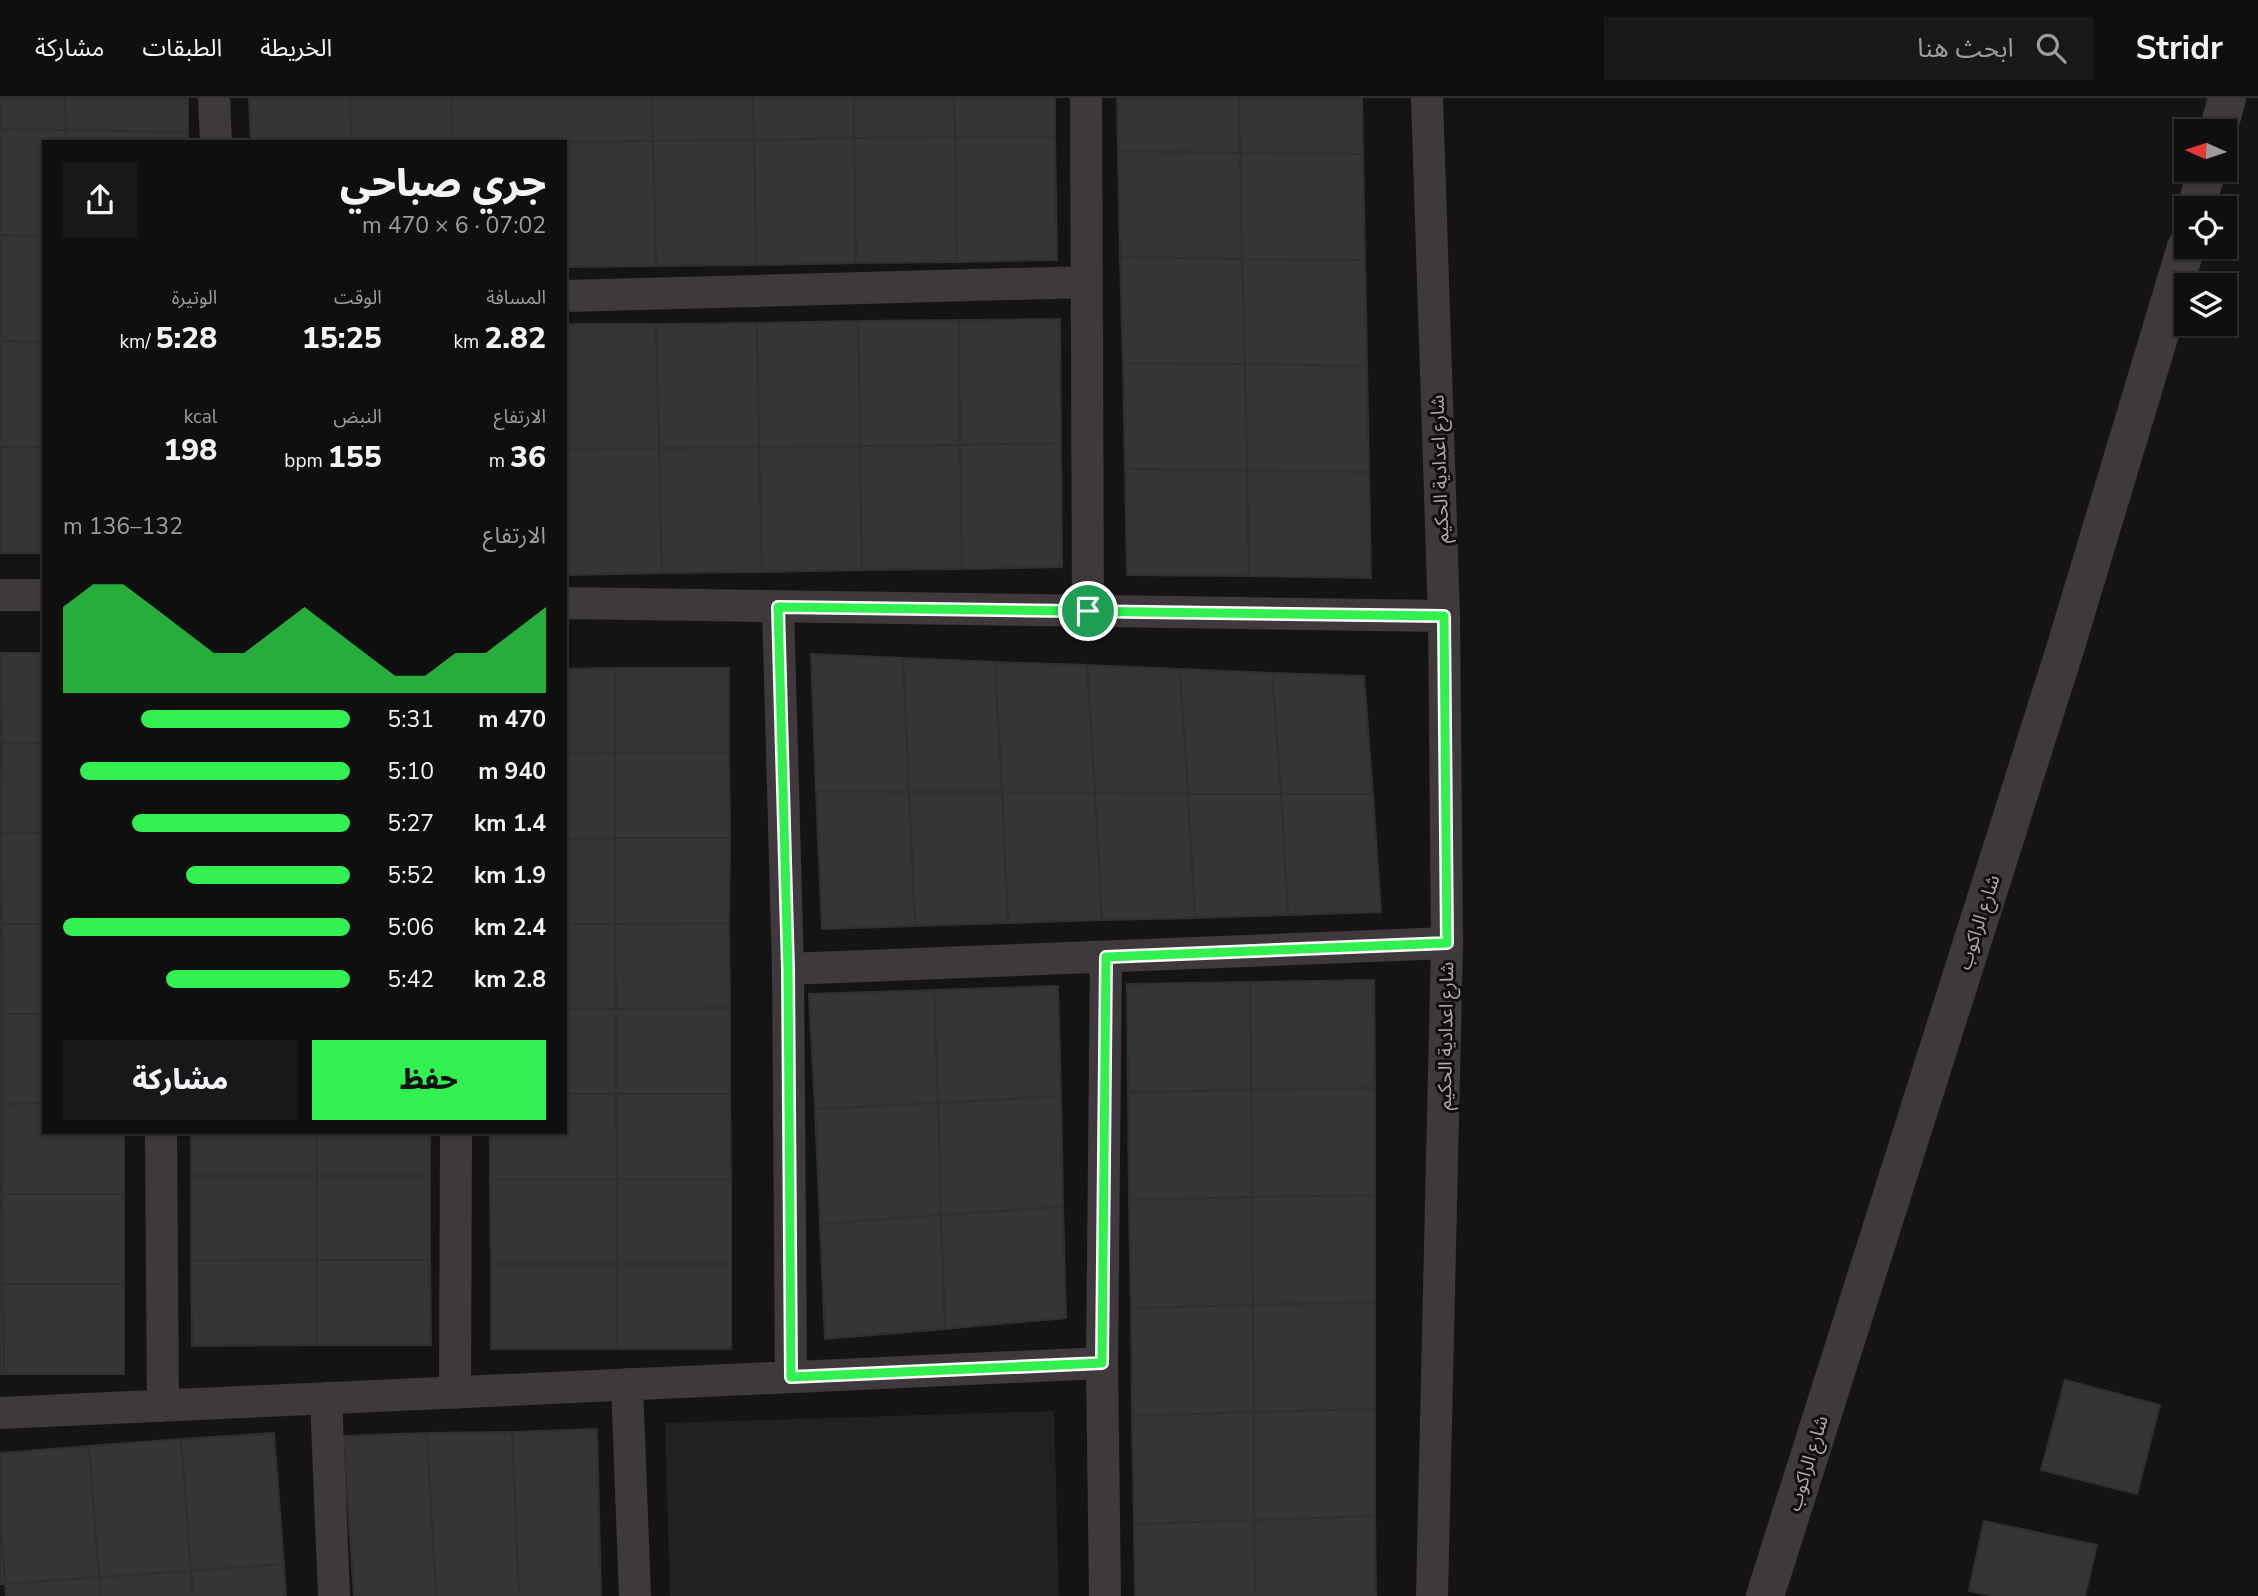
<!DOCTYPE html>
<html lang="ar">
<meta charset="utf-8">
<style>
:root{--surface:#100f0f;--page:#191818;--text:#f1f3f6;--muted:#9c9c9e;--line:#302f2f;--accent:#31f04f}
body{margin:0;font-family:"Nunito Sans","Noto Sans Arabic",sans-serif;background:var(--page);color:var(--text);direction:rtl;height:100vh;display:flex;flex-direction:column;font-size:26px;white-space:nowrap}
*{box-sizing:border-box;margin:0}
p{font-size:23px;color:var(--muted)}
.icon{flex:none;width:38px;height:38px;fill:none;stroke:currentColor;stroke-width:2;stroke-linecap:round;stroke-linejoin:round}
.map{position:relative;flex:1;overflow:hidden;direction:ltr}
.panel{position:absolute;left:42px;top:42px;width:525px;height:994px;display:flex;flex-direction:column;background:var(--surface);border-radius:0px;box-shadow:0 2px 5px #0004,0 0 0 2px var(--line);direction:rtl}
.panel>*{flex:none}
.needle{width:46px;rotate:273deg}
.controls{position:absolute;left:2174px;top:21px;display:grid;gap:14px}
.controls a{display:grid;place-items:center;width:63px;height:63px;border-radius:0px;background:var(--surface);box-shadow:0 2px 5px #0004,0 0 0 2px var(--line);font-size:35px}
.pin{position:absolute;display:grid;place-items:center;width:60px;height:60px;color:#fff;margin:-30px;border:4px solid #fff;border-radius:50%;box-shadow:0 2px 7px #0007}
.round{display:grid;place-items:center;flex:none;width:74px;height:74px;border-radius:0px;background:var(--page)}
.head{display:flex;align-items:center;justify-content:space-between;height:119px;padding:0 21px}
h1{font-size:38px;font-weight:800;line-height:52px}
.metrics{display:grid;grid-template-columns:repeat(3,1fr);gap:10px;height:119px;padding:7px 21px}
.metrics div{display:grid;align-content:center}
.metrics b{font-size:30px;font-weight:800}
.metrics small{font-size:19px;font-weight:400}
.metrics p{font-size:19px}
.chart{height:196px;padding:14px 21px}
.chart p{display:flex;justify-content:space-between}
.chart svg{width:100%;height:126px;margin-top:7px;fill:var(--accent);opacity:.7}
.button{display:flex;gap:14px;margin-top:auto;padding:14px 21px}
.button a{flex:1;height:80px;border-radius:0px;background:var(--accent);color:#111;font-size:28px;font-weight:800;line-height:80px;text-align:center}
.button a+a{background:var(--page);color:var(--text)}
ul{padding:0 21px;list-style:none;font-size:23px}
li{display:grid;grid-template-columns:112px 84px 1fr;align-items:center;height:52px}
li i{height:18px;border-radius:9px;background:var(--accent)}
header{display:flex;align-items:center;gap:42px;box-sizing:border-box;height:98px;padding:0 35px;background:var(--surface);border-bottom:2px solid var(--line)}
header strong{font-size:33px}
nav{display:flex;gap:38px;margin-inline-start:auto;font-size:24px}
.search{width:490px;height:63px;background:var(--page);display:flex;align-items:center;gap:18px;box-sizing:border-box;padding:0 24px;border-radius:0px;color:var(--muted);font-size:26px}
.map>svg:first-child{display:block}
</style>
<header>
<strong>Stridr</strong>
<div class="search"><svg class="icon" aria-label="search" viewBox="0 0 24 24"><circle cx="10" cy="10" r="6"/><path d="M15 15l6 6"/></svg>ابحث هنا</div>
<nav><a>الخريطة</a><a>الطبقات</a><a>مشاركة</a></nav>
</header>
<div class="map">
<svg width="2258" height="1498" viewBox="0 0 2258 1498">
<rect width="100%" height="100%" fill="#151414"/>
<path fill="#222021" d="M1054 1313 1059 1498H670L665 1325Z"/>
<path fill="#373436" stroke="#312e2f" stroke-width="2" d="M0 0H65L66 32 0 31Z
M65 0H188V34L66 32Z
M249 0H350L351 44H251Z
M350 0H451L452 44H351Z
M451 0H652L653 43 452 44Z
M652 0H753L754 42 653 43Z
M753 0H854V40L754 42Z
M854 0H954L955 39 854 40Z
M954 0H1055V38L955 39Z
M1117 0H1239L1240 55 1118 53Z
M1239 0H1362L1363 56 1240 55Z
M0 31 66 32V44H44V138L0 137Z
M66 32 188 34V44H66Z
M1055 38 1057 162 957 164 955 39Z
M955 39 957 164 856 165 854 40Z
M854 40 856 165 756 167 754 42Z
M754 42 756 167 656 168 653 43Z
M653 43 656 168 565 169V44Z
M1118 53 1240 55 1242 161 1120 159Z
M1240 55 1363 56 1365 162 1242 161Z
M0 137 44 138V244L0 243Z
M1120 159 1242 161 1245 266 1123 265Z
M1242 161 1365 162 1367 268 1245 266Z
M1060 221 1061 345 960 347 959 222Z
M959 222 960 347 860 348 858 223Z
M858 223 860 348 759 349 757 225Z
M757 225 759 349 659 350 656 226Z
M565 226H656L659 350 565 352Z
M0 243 44 244V349H0Z
M1123 265 1245 266 1247 372 1125 371Z
M1245 266 1367 268 1369 374 1247 372Z
M1061 345 1062 469 962 471 960 347Z
M960 347 962 471 862 472 860 348Z
M860 348 862 472 762 474 759 349Z
M0 349H44V455H0Z
M759 349 762 474 662 475 659 350Z
M659 350 662 475 565 477V352Z
M1125 371 1247 372 1249 478 1127 477Z
M1247 372 1369 374 1371 480 1249 478Z
M0 555H1L2 645H0Z
M1 555H44V645H2Z
M811 556 903 560 909 694 816 693Z
M903 560 995 564 1002 694H909Z
M995 564 1087 567 1095 695 1002 694Z
M1087 567 1180 571 1188 696 1095 695Z
M615 570V655L565 656V571Z
M615 570H729V655H615Z
M1180 571 1272 575 1281 696H1188Z
M1272 575 1364 578 1373 696H1281Z
M0 645H2L1 735H0Z
M2 645H44V735H1Z
M615 655V740L565 741V656Z
M615 655H729L730 740H615Z
M816 693 909 694 915 828 822 831Z
M909 694H1002L1008 825 915 828Z
M1002 694 1095 695 1102 822 1008 825Z
M1095 695 1188 696 1195 820 1102 822Z
M1188 696H1281L1288 817 1195 820Z
M1281 696H1373L1381 814 1288 817Z
M0 735H1L2 826H0Z
M1 735H44V826H2Z
M615 740V826H565V741Z
M615 740H730L729 825 615 826Z
M729 825 730 910 616 911 615 826Z
M0 826H2L3 916H0Z
M2 826H44V916H3Z
M565 826H615L616 911H565Z
M1374 882 1375 990 1251 992 1250 884Z
M1250 884 1251 992 1128 994 1127 886Z
M1058 888 1061 998 938 1005 934 892Z
M934 892 938 1005 815 1011 809 896Z
M730 910V996H616V911Z
M565 911H616V996H565Z
M0 916H3V1006H0Z
M3 916H44V1005L3 1006Z
M1375 990V1097L1252 1099 1251 992Z
M1251 992 1252 1099 1129 1102 1128 994Z
M565 996H616L617 1081H490V1034H565Z
M616 996H730L731 1081H617Z
M1061 998 1063 1109 941 1117 938 1005Z
M44 1005V1034H124V1096H2L3 1006Z
M938 1005 941 1117 820 1126 815 1011Z
M0 1006H3L2 1096H0Z
M191 1034H317V1078H191Z
M317 1034H430V1078H317Z
M191 1078H317V1162L191 1163Z
M317 1078H430V1162H317Z
M490 1081H617V1166H491Z
M617 1081H731V1166H617Z
M0 1096H2L3 1186H0Z
M2 1096H124V1186H3Z
M1375 1097V1204L1253 1207 1252 1099Z
M1252 1099 1253 1207 1131 1210 1129 1102Z
M1063 1109 1066 1220 945 1231 941 1117Z
M941 1117 945 1231 825 1241 820 1126Z
M317 1162V1247L192 1248 191 1163Z
M317 1162H430L431 1247H317Z
M491 1166H617V1251H491Z
M617 1166H731V1251H617Z
M0 1186H3L4 1276H0Z
M3 1186H124V1276H4Z
M1375 1204V1311L1254 1314 1253 1207Z
M1253 1207 1254 1314 1132 1318 1131 1210Z
M2065 1282 2160 1307 2137 1396 2041 1372Z
M1375 1311V1418L1254 1422V1314Z
M1254 1314V1422L1134 1426 1132 1318Z
M597 1331 601 1498H519L512 1334Z
M512 1334 519 1498H436L427 1335Z
M274 1335 284 1466 191 1473 181 1341Z
M427 1335 436 1498H354L343 1338Z
M181 1341 191 1473 99 1479 89 1348Z
M89 1348 99 1479 5 1486 0 1410V1355Z
M0 1410 5 1486H0Z
M1375 1418 1376 1498H1255L1254 1422Z
M1254 1422 1255 1498H1135L1134 1426Z
M1984 1423 2097 1447 2085 1498H1994L1969 1493Z
M284 1466 286 1498H193L191 1473Z
M191 1473 193 1498H100L99 1479Z
M99 1479 100 1498H6L5 1486Z"/>
<g fill="none" stroke-linecap="round" stroke-linejoin="round">
<path stroke="#3f393d" stroke-width="32" d="M214 0 216 44
M1086 0 1088 513
M1427 0 1444 518 1447 845 1432 1498
M565 198 1087 184
M0 497H44
M565 505 1444 518
M778 509 788 871 791 1279
M788 871 1447 845
M161 1034 163 1308
M627 1286 635 1498
M455 1295 456 1034
M326 1300 334 1498
M0 1315 1102 1265
M1105 1498 1102 1265 1106 859"/>
<path stroke="#3f393d" stroke-width="38" d="M2218 33 2227 0
M2196 110 2207 72
M1765 1498 2066 548 2186 149"/>
</g>
<g fill="none" stroke-linecap="round" stroke-linejoin="round">
<g stroke="#fff" stroke-width="14">
<path id="route" d="M778 509 1444 518 1447 845 1106 859 1102 1265 791 1279 788 871Z"/>
</g>
<use href="#route" stroke="#31f04f" stroke-width="9"/>
</g>
<g text-anchor="middle" stroke-width="6" stroke-linejoin="round" paint-order="stroke">
<g font-size="19" fill="#b6a5b3" stroke="#100f0f">
<text transform="translate(1439 371) rotate(-92)" y="7">شارع اعدادية الحكيم</text>
<text transform="translate(1978 824) rotate(-72)" y="7">شارع الراكوب</text>
<text transform="translate(1445 938) rotate(-89)" y="7">شارع اعدادية الحكيم</text>
<text transform="translate(1807 1365) rotate(-73)" y="7">شارع الراكوب</text>
</g>
</g>
</svg>
<div class="controls">
<a><svg class="needle" viewBox="-14 -14 28 28"><path d="M0-13l5 13h-10z" fill="#e53935"/><path d="M0 13l5-13h-10z" fill="#9c9c9e"/></svg></a>
<a><svg class="icon" aria-label="locate" viewBox="0 0 24 24"><circle cx="12" cy="12" r="6"/><path d="M12 2v4M12 18v4M2 12h4M18 12h4"/></svg></a>
<a><svg class="icon" aria-label="layers" viewBox="0 0 24 24"><path d="M12 4l9 5-9 5-9-5zM3 14l9 5 9-5"/></svg></a>
</div>
<div class="pin" style="left:1088px;top:513px;background:#1e9e55"><svg class="icon" aria-label="arrive" viewBox="0 0 24 24"><path d="M6 21V4h12l-3 4 3 4H6"/></svg></div>
<section class="panel">
<div class="head"><div><h1>جري صباحي</h1><p>07:02 · 6 × 470 m</p></div><a class="round"><svg class="icon" aria-label="share" viewBox="0 0 24 24"><path d="M12 15V3M7 8l5-5 5 5M5 13v7h14v-7"/></svg></a></div>
<div class="metrics">
<div><p>المسافة</p><b>2.82<small> km</small></b></div>
<div><p>الوقت</p><b>15:25</b></div>
<div><p>الوتيرة</p><b>5:28<small> /km</small></b></div>
</div>
<div class="metrics">
<div><p>الارتفاع</p><b>36<small> m</small></b></div>
<div><p>النبض</p><b>155<small> bpm</small></b></div>
<div><p>kcal</p><b>198</b></div>
</div>
<div class="chart"><p><span>الارتفاع</span>132–136 m</p>
<svg viewBox="0 0 160 44" preserveAspectRatio="none"><path d="M0 44V14L10 6L20 6L30 14L40 22L50 30L60 30L70 22L80 14L90 22L100 30L110 38L120 38L130 30L140 30L150 22L160 14V44z"/></svg>
</div>
<ul>
<li><b>470 m</b>5:31<i style="width:73%"></i></li>
<li><b>940 m</b>5:10<i style="width:94%"></i></li>
<li><b>1.4 km</b>5:27<i style="width:76%"></i></li>
<li><b>1.9 km</b>5:52<i style="width:57%"></i></li>
<li><b>2.4 km</b>5:06<i style="width:100%"></i></li>
<li><b>2.8 km</b>5:42<i style="width:64%"></i></li>
</ul>
<div class="button"><a>حفظ</a><a>مشاركة</a></div>
</section>
</div>
